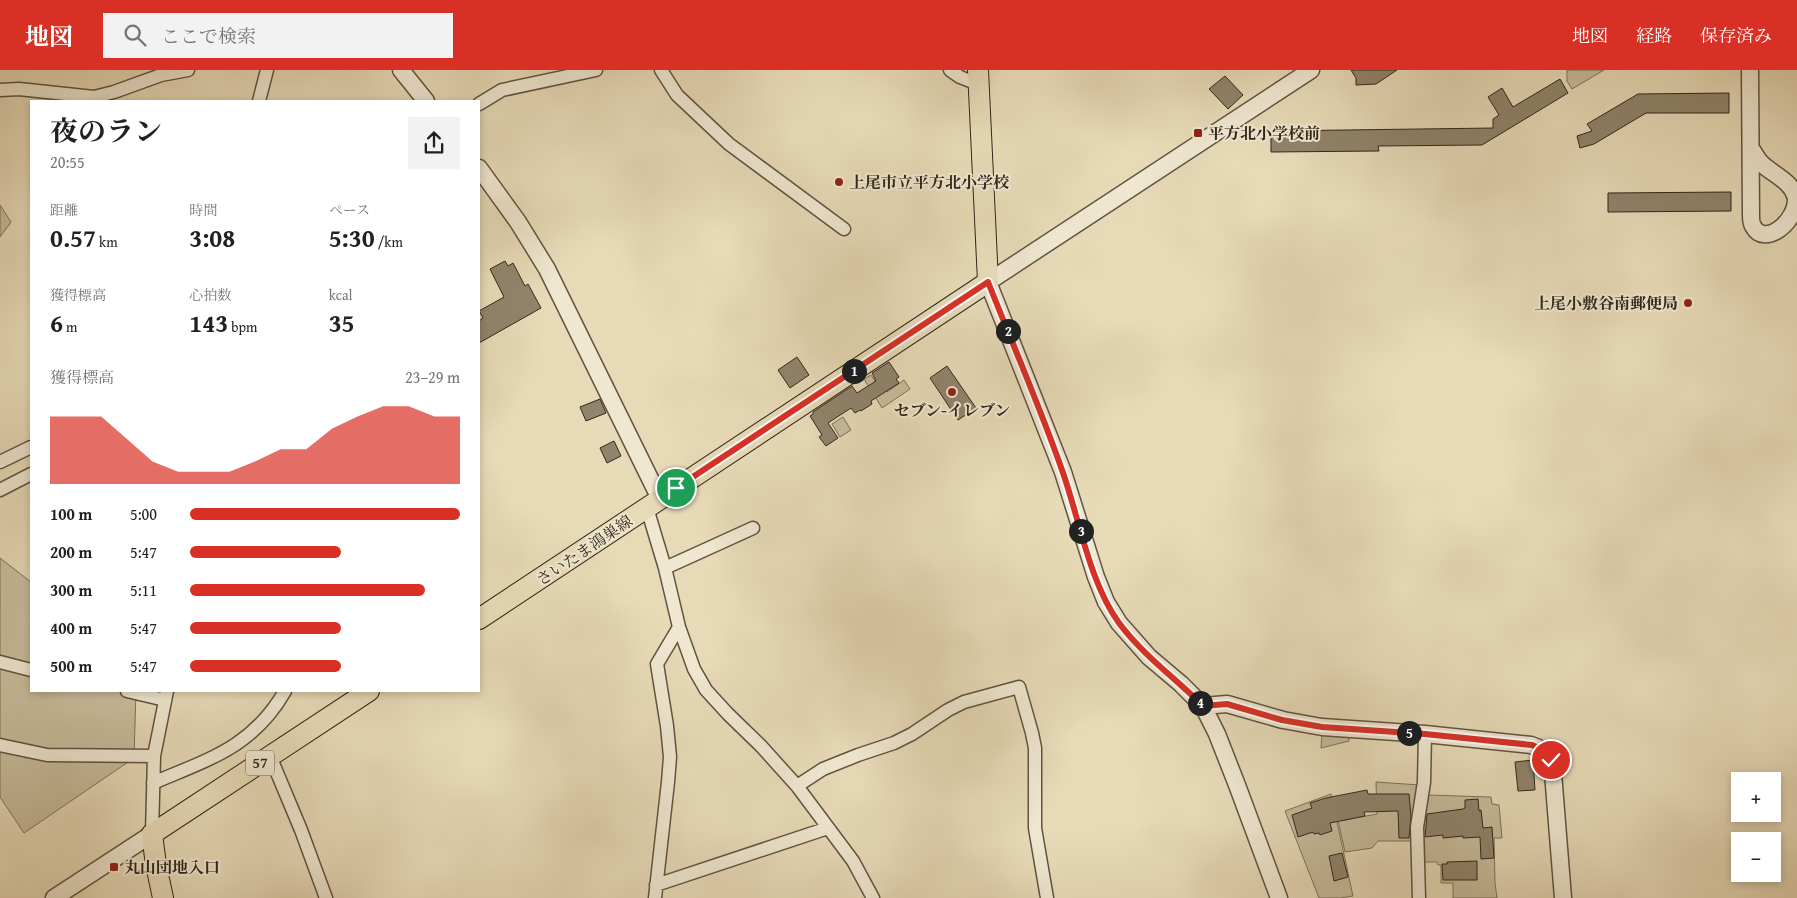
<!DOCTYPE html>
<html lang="ja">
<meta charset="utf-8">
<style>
:root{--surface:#fff;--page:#f2f2f2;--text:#202124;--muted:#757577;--accent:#d93025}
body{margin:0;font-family:"Gentium Book Plus","Noto Serif JP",serif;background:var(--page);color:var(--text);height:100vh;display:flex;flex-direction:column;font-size:19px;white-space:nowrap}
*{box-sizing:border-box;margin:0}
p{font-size:16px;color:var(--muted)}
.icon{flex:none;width:28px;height:28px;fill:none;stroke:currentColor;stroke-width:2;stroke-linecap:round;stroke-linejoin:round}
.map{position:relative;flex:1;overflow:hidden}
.panel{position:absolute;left:30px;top:30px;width:450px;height:592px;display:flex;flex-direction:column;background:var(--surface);border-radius:0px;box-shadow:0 2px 8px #0003}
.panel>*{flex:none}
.tools{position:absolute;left:1731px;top:702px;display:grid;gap:10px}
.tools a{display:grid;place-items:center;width:50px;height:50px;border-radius:0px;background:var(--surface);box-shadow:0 2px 8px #0003;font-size:25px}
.pin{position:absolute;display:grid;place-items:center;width:42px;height:42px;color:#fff;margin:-21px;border:2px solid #fff;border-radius:50%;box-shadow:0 1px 5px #0007}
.km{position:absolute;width:25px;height:25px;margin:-12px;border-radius:50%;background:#222;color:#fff;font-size:14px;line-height:25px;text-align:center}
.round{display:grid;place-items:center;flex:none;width:52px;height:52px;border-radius:0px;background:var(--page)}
.headline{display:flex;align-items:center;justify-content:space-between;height:85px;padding:0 20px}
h1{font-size:28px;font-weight:700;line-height:38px}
.figures{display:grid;grid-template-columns:repeat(3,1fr);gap:8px;height:85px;padding:5px 20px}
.figures div{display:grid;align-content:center}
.figures b{font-size:25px;font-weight:700}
.figures small{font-size:14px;font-weight:400}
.figures p{font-size:14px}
.chart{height:140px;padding:10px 20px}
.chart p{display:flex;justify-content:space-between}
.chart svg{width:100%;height:90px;margin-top:5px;fill:var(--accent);opacity:.7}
ul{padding:0 20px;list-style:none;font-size:16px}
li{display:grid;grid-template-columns:80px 60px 1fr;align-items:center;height:38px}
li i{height:12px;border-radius:6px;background:var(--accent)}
header{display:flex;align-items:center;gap:30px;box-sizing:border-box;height:70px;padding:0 25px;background:var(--accent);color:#fff}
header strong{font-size:24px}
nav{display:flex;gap:28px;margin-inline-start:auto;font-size:18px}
.search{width:350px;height:45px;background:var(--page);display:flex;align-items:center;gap:12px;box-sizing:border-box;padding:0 18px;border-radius:0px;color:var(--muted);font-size:19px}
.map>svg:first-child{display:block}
</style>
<header>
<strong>地図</strong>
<div class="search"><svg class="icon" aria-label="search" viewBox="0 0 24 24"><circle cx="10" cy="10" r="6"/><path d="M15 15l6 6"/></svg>ここで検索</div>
<nav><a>地図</a><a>経路</a><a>保存済み</a></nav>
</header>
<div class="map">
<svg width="1797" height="828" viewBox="0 0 1797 828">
<rect width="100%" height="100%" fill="#e7dab7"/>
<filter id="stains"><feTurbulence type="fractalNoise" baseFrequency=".004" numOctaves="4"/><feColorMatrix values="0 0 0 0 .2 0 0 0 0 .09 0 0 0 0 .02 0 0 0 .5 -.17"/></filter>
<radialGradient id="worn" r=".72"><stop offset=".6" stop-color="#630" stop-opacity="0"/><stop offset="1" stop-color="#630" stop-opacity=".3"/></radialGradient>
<path fill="#c8bc9c" stroke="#7c725b" d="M1567 0H1604L1572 19 1567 11Z
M0 135 11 152 0 167Z
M871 305 882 322 885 320 887 322 904 310 910 319 882 338 864 309Z
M843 347 851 360 840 367 832 354Z
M0 488 31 512V621H136L134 688 24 763 0 727Z
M1322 665 1349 666V671L1321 678Z
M1376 712 1420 715 1412 771H1378L1372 778 1345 782 1338 750H1345L1377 744Z
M1331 724 1353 826 1340 828H1319L1285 741Z
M1427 725 1491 727 1492 734 1499 735 1502 768H1494L1495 813 1497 828H1453V813H1441V795H1438L1437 792H1424L1422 761Z"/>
<path fill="#90846c" stroke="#31271a" d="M1351 0H1397L1376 14 1356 15V8Z
M1225 6 1243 25 1228 39 1209 19Z
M1560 9 1568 23 1482 75 1378 76 1379 81 1271 82V61L1493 58V49L1499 45 1488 27 1502 18 1513 37Z
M1729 23V43H1646L1594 74 1580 78 1577 66 1592 61 1587 54 1638 24Z
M1731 122V141L1608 142V123Z
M505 191 508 196 513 193 525 216 528 214 541 238 479 273V251L483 248 479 241 504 227 490 199Z
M797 287 809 305 790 318 778 300Z
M889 292 899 307 896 309 899 313 871 331 872 334 861 341 860 340 855 343 851 338 828 353 838 368 826 376 819 367 822 365 810 346 813 344V342L852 316 857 323 876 311 872 303Z
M947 296 976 338 958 350 930 308Z
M600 329 606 343 586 351 580 337Z
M614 371 621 386 607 393 600 378Z
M1533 690 1535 720 1518 721 1515 692Z
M1367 720 1368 724H1409L1411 746 1409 768H1399L1398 741 1364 742 1365 746 1330 753 1332 761 1320 765 1319 763 1314 764 1313 762 1298 767 1292 745 1312 738 1310 733 1326 728Z
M1478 729 1479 741 1481 740 1483 758 1492 757 1494 788 1481 789 1480 767 1463 768V766L1443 768V765L1425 767 1427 744 1463 739 1465 738V730Z
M1342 783 1348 807 1334 811 1329 786Z
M1477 791V810H1443L1442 794H1447V792Z"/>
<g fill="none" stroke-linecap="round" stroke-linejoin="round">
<g stroke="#5e5441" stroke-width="15">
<path id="minor" d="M661 0 677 25 729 74 844 159
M950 0 960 7 978 14
M0 20 19 19 94 27 114 22 161 5 188 0
M259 31 267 0
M479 34 502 20 596 0
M0 392 31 377
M0 420 31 404
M647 438 665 498 679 557 694 599 706 620 728 644 761 676 797 716 853 791 873 828
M665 498 753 458
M0 592 31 600
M127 621 165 630
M0 675 47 685 154 686
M270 686 301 760 326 828
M153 713C209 689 253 677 285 621
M797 716 823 699 858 685 894 673 912 664 948 640 964 632 1019 617 1032 663 1035 678V758L1047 828
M152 764 154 686 167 621
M656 815 828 758
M655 828 668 712 670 687 667 656 657 594 679 557
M1419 828 1417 757 1424 712 1425 664"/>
</g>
<g stroke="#5e5441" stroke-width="19">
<path id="tertiary" d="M401 0 426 31
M1750 0 1751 145C1751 148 1751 153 1753 156 1764 178 1797 152 1796 128 1791 110 1773 105 1761 93 1757 89 1755 84 1752 80
M479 98 518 152 547 199 660 429
M1203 636 1227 634 1283 650 1322 657 1425 664 1531 675C1547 680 1550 688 1553 703L1563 828
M54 828 152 764
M1279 828 1237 715 1217 664 1203 636 1181 614 1149 587 1119 553 1106 532 1096 507 1063 402 988 212 1311 0"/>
</g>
<g stroke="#31271a" stroke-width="22">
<path id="primary" d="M479 549 988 212 978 0
M163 828 156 795 152 764 369 621"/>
</g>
<use href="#minor" stroke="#efe7d0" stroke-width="12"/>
<use href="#tertiary" stroke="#efe7d0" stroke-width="16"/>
<use href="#primary" stroke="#e7dab7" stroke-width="20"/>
</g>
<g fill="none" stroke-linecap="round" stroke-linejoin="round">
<g stroke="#fff" stroke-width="10">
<path id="route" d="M676 418 988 212C1013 275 1040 337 1062 400 1079 447 1089 512 1119 553 1142 584 1175 608 1203 636L1227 634 1282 650 1322 657 1425 664 1532 675 1545 681 1551 690"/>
</g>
<use href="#route" stroke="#d93025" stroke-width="6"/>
</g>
<g fill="#8f2418" stroke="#efe7d0" stroke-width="2">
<rect x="1193" y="58" width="10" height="10" rx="2.5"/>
<circle cx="839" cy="112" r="5"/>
<circle cx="1688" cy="233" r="5"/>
<circle cx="952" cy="322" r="5"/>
<rect x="109" y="792" width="10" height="10" rx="2.5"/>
</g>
<g text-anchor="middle" stroke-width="4" stroke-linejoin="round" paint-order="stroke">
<rect fill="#efe7d0" stroke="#6a6151" stroke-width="1" x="246" y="680.5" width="28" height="25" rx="4"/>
<g font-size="15" font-weight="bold" fill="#31271a">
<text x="260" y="698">57</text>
</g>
<g font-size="16" font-weight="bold" fill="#31271a" stroke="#efe7d0" text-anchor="start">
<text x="1208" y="69">平方北小学校前</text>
<text x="849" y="118">上尾市立平方北小学校</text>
<text x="1678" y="239" text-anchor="end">上尾小敷谷南郵便局</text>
<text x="952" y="346" text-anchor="middle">セブン-イレブン</text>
<text x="124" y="803">丸山団地入口</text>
</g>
<g font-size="16" fill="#31271a" stroke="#efe7d0">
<text transform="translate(584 480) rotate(-34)" y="6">さいたま鴻巣線</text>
</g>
</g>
<rect width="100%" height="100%" filter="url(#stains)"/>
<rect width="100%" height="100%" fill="url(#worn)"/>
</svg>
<div class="tools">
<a>+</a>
<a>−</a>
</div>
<div class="pin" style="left:676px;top:418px;background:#1e9e55"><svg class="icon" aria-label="arrive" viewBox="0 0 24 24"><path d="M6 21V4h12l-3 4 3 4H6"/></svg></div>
<div class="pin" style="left:1551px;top:690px;background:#d93025"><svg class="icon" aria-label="check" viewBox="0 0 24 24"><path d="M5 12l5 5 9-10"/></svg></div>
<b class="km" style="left:854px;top:301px">1</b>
<b class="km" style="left:1008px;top:261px">2</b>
<b class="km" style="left:1081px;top:461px">3</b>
<b class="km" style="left:1200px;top:633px">4</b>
<b class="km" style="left:1409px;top:663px">5</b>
<section class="panel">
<div class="headline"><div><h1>夜のラン</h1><p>20:55</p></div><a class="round"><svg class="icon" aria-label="share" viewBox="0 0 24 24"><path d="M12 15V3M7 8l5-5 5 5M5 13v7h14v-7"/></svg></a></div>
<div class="figures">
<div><p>距離</p><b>0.57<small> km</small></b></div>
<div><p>時間</p><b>3:08</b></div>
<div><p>ペース</p><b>5:30<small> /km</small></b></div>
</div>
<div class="figures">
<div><p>獲得標高</p><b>6<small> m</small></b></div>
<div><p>心拍数</p><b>143<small> bpm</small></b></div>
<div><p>kcal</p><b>35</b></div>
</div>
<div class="chart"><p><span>獲得標高</span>23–29 m</p>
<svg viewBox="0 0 160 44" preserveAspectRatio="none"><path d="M0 44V11L10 11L20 11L30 22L40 33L50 38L60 38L70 38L80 33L90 27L100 27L110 17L120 11L130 6L140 6L150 11L160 11V44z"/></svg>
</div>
<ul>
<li><b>100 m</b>5:00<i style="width:100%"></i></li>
<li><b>200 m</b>5:47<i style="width:56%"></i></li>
<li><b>300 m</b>5:11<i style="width:87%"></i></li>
<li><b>400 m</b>5:47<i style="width:56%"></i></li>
<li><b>500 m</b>5:47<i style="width:56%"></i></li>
</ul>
</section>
</div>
